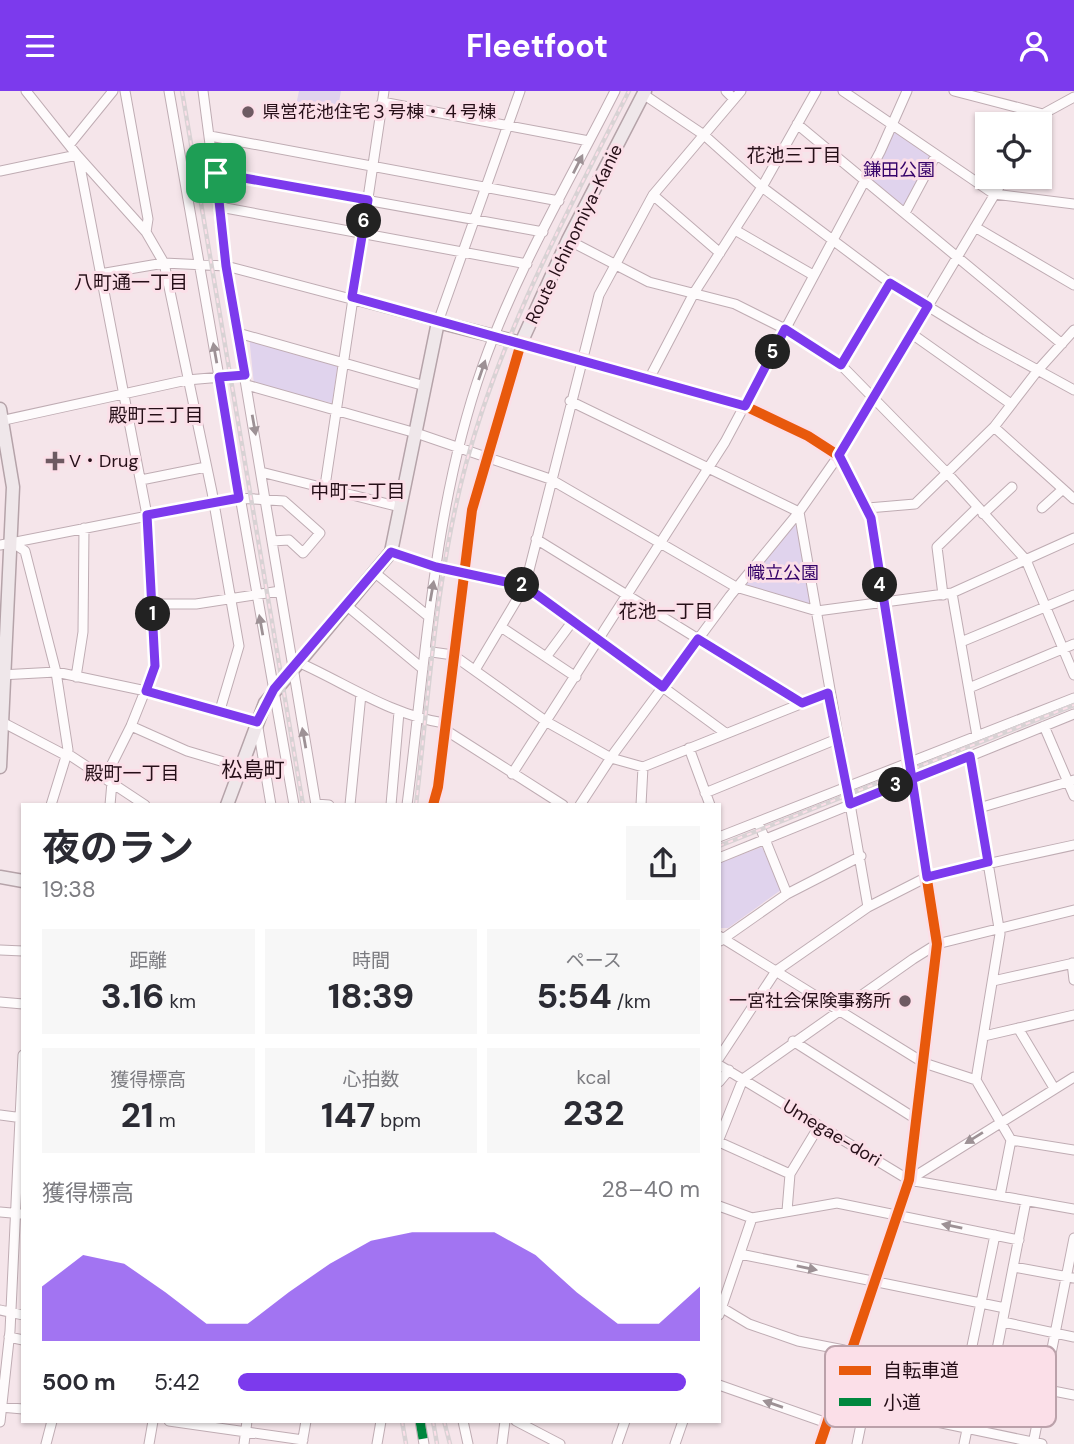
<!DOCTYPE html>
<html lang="ja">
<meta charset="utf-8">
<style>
:root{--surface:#fff;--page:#f7f7f7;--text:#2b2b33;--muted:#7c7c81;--accent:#7c3aed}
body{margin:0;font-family:"DM Sans","Noto Sans JP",sans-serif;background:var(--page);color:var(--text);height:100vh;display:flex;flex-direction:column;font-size:26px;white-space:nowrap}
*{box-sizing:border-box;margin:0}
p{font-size:23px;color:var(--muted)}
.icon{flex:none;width:38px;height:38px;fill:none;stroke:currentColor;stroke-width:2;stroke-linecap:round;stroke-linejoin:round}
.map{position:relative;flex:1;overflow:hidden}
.side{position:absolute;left:21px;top:712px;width:700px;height:620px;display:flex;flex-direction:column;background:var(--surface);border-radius:0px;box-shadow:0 2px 5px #0004}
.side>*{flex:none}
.fabs{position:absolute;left:975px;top:21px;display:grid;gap:14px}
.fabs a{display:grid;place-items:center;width:77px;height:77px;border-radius:0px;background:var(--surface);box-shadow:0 2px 5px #0004;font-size:35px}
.pin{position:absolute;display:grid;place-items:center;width:60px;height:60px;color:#fff;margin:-30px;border-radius:14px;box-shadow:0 4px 10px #0006}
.km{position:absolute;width:35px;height:35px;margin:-18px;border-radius:50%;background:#222;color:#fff;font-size:19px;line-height:35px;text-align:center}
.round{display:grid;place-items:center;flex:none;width:74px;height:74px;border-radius:0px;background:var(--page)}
.overview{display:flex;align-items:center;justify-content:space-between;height:119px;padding:0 21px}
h1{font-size:38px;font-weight:700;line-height:52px}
.metrics{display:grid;grid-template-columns:repeat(3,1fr);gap:10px;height:119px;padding:7px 21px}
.metrics div{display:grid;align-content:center;border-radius:0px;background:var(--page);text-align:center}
.metrics b{font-size:35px;font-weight:700}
.metrics small{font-size:19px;font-weight:400}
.metrics p{font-size:19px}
.chart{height:196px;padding:14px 21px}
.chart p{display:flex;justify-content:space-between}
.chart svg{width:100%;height:126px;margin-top:7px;fill:var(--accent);opacity:.7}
ul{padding:0 21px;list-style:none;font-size:23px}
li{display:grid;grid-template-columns:112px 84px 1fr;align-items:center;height:52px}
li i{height:18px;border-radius:9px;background:var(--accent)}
header{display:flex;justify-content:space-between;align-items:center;height:91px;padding:0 21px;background:var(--accent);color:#fff;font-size:32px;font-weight:700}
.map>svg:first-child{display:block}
</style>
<header><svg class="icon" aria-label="menu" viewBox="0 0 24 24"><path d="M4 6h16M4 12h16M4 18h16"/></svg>Fleetfoot<svg class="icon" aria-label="person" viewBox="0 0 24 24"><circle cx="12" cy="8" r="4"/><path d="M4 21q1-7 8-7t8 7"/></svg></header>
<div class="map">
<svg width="1074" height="1353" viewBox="0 0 1074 1353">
<rect width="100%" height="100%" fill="#f5e5ea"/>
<path fill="#e0d3ed" d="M299 0H341L337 22 333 26 295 19Z
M895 39 931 66 903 115 870 89Z
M249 245 338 272 332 312 254 294Z
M795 434 797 435 812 514 744 494Z
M762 756 781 799 728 837H719V772Z"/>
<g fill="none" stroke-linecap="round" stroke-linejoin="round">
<g stroke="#bfacb3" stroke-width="11">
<path id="minor" d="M26 0 77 64 146 141 164 172 212 401 239 555 220 619
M125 0 148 128 146 141
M169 0 294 714
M203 0 226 175 316 714
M726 0 734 8
M843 0 994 103 1074 113
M954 0 1043 23
M643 3 704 44 762 96 890 192 981 248 1074 299
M382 11 589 50
M797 33 1062 253
M1036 33 1043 23 1074 6
M210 45 559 110
M70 53 113 0
M78 65 147 424 152 513 155 575 131 635 105 687
M0 80 77 64
M216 82 543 141
M653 104 720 162
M220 116 527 173
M905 122 936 64
M975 136 1074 194
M735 139 813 184
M568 149 649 191 735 213 785 238 841 274 947 382 1026 469 1074 584
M100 183 164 172 226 175 438 231 520 0
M238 242 425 295
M912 243 1011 313
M841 274 890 192
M649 288 694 202 762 96 816 0
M247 294 416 342 550 388 736 496 817 520 952 502 1074 447
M570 310 799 421 868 816
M0 330 187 289 245 284
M994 336 1074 408
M261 381 400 416
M141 389 206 376
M325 395 384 0
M868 417 915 413 994 336 1038 279 1074 239
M1042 417 1063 398
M983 423 1012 396
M536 448 802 612
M13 452 25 460 56 581 68 659 51 714
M0 454 239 407 284 410 320 442 303 462 289 449 272 450
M391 461 436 476 525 495 724 641
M374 481 428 525
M952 502 977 645
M943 504 937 456 977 417
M152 513H196L280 500
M346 514 423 578
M501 536 576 586
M961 551 1074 504
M425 560 453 564 547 631 611 667 643 676 828 602
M546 566 572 531
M298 571C347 593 391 624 444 632L447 640 563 714
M475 579 525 495 599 204 653 104 741 0
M0 584 56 581 146 600 257 631 271 714
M76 586 83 541 84 437
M969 597 1074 553
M2 631 65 664 71 665 145 714
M131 635 187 660 241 676
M1044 635 1074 705
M689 657 710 714
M970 665 1000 843 976 989 1011 1049 1074 1059
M512 683 725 351 880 61 907 0
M705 702 837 648
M316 713 329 714
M110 714 112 691
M350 714 361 603
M391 714 399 621
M407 714C426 568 433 417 482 277 516 180 569 91 615 0
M433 714 438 696 472 419 521 252 745 315 808 345 839 365 871 427 937 853 909 1089 820 1353
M580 714 614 662 730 505 799 421 839 364 1005 86
M641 714 643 676
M979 717 1074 689
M758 731 787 803
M719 746 1074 607
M719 767 1074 623
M719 845 924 972 976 989
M720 850 787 803 861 765
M0 859 23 860
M1072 872 1074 889
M993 890 1074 872
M0 911 23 913
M1018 937 1054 997
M984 945 1074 924
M793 950 916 1028
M719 967 776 880 868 816 927 786 1074 754
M719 974 909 1089 1074 1118
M719 991 729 979
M0 1024 23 1027
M719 1048 743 988 913 868 937 853 1074 819
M719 1051 790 1083 787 1120
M790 1083 819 1035
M909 1089 1074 986
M1000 1105 1011 1049
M719 1115 752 1127 837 1112 1019 1149
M0 1121 23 1123
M740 1163 1005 1217
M1014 1176 1074 1187
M719 1215 749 1233 798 1250 1074 1304
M0 1219 23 1224
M719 1224 752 1127
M1003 1231 1074 1246
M9 1246 23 1249
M966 1284 995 1144
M991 1289 1026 1110
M719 1294 827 1332
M0 1316 23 1318
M865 1316 1042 1353
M169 1330 303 1349
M420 1330 424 1353
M463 1330 468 1353
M516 1330 560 1353
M0 1331 10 1240 23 964
M46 1353 52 1330
M149 1353 153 1330
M244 1353 247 1330
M302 1353 306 1330
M377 1353 381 1330
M502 1353 505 1330
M617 1353 625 1330
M675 1353 683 1330
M857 1353 875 1265
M964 1353 978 1286
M1033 1353 1074 1147"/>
</g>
<g stroke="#b5a3a9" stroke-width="15">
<path id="major" d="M0 318 13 396 0 676
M227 714 265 612 391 461 438 231 521 252 568 149 645 0
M0 786 23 790"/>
</g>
<use href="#minor" stroke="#fefbfc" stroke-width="9"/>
<use href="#major" stroke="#efe7ea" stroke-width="12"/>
<g stroke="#d8d2d4" stroke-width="4.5">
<path id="rail" d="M182 0 303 714
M416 714C429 601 436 484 466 373 502 240 567 122 629 0
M719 755 1074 614
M402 1330 406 1353
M433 1330 437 1353
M444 1330 450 1353"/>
</g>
<use href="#rail" stroke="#fbdfe8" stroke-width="2" stroke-dasharray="5" stroke-linecap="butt"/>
<path stroke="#00873e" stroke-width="9" stroke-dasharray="18 9" stroke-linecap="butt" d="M420 1330 424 1353"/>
<g stroke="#fbdfe8" stroke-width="15">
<path id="cycleway" d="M433 714 438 696 472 419 521 252 745 315 808 345 839 365 871 427 937 853 909 1089 820 1353"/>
</g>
<use href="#cycleway" stroke="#e8590c" stroke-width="10"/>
</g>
<defs><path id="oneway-solid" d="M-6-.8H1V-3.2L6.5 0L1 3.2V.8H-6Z" transform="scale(1.75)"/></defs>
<g fill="#9d9195">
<use href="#oneway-solid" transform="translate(578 73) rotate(-63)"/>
<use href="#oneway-solid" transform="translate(215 262) rotate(-100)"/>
<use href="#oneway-solid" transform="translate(482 279) rotate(-71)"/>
<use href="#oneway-solid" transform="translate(254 334) rotate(80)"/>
<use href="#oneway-solid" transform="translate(432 500) rotate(-80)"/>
<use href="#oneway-solid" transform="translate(261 534) rotate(-100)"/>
<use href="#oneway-solid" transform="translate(304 647) rotate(-100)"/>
<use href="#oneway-solid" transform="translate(974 1047) rotate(148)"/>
<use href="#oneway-solid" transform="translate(952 1135) rotate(-169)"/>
<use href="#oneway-solid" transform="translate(807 1177) rotate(12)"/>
<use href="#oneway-solid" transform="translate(773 1313) rotate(-161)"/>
</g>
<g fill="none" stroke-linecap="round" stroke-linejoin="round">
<g stroke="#fff" stroke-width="14">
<path id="route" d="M216 82 226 175 245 284 219 286 239 407 147 424 155 575 146 600 257 631 274 598 391 461 436 476 525 495 663 596 698 548 802 612 828 602 850 713 912 688 927 786 988 771 970 665 912 688 871 427 839 364 928 215 890 192 841 274 785 238 745 315 352 206 368 109 216 82"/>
</g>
<use href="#route" stroke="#7c3aed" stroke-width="9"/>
</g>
<g fill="#6e5a62" stroke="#fbdfe8" stroke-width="2.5">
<circle cx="248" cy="21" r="7"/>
<path d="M51.5 359.5h7v7h7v7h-7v7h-7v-7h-7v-7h7z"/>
<circle cx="905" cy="910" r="7"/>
</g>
<g text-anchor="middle" stroke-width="6" stroke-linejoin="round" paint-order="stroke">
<g font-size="18" fill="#260f18" stroke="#fbdfe8" text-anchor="start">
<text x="262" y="27">県営花池住宅３号棟・４号棟</text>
<text x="69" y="376">V・Drug</text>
<text x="891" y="916" text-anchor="end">一宮社会保険事務所</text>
</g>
<g font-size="18" fill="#350269" stroke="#fbdfe8">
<text x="899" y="85">鎌田公園</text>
<text x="783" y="488">幟立公園</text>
</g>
<g font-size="18" fill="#260f18" stroke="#fbdfe8">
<text transform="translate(574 143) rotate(-64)" y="6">Route Ichinomiya-Kanie</text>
<text transform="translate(832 1042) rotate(31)" y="6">Umegae-dori</text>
</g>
<g font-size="19" fill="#260f18" stroke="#fbdfe8">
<text x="794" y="71">花池三丁目</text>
<text x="131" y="198">八町通一丁目</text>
<text x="156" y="331">殿町三丁目</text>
<text x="358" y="407">中町二丁目</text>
<text x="666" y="527">花池一丁目</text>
<text x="132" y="689">殿町一丁目</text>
</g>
<g font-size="21" fill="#260f18" stroke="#fbdfe8">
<text x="253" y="686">松島町</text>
</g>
</g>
<rect x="825" y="1255" width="231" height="81" rx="10" fill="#fbdfe8" stroke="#bba1aa" stroke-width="2"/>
<rect x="839" y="1275" width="32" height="9" fill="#e8590c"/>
<rect x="839" y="1307" width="32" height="8" fill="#00873e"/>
<g font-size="19" fill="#260f18">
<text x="883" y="1286">自転車道</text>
<text x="883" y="1318">小道</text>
</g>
</svg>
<div class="fabs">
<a><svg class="icon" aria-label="locate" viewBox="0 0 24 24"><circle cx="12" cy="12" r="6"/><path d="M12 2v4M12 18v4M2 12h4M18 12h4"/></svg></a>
</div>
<div class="pin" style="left:216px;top:82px;background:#1e9e55"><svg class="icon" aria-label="arrive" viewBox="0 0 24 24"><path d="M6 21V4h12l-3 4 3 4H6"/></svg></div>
<b class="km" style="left:153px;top:523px">1</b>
<b class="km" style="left:522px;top:494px">2</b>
<b class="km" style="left:896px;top:694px">3</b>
<b class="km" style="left:880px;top:494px">4</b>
<b class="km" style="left:773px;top:261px">5</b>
<b class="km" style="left:364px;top:130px">6</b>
<section class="side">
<div class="overview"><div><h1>夜のラン</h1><p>19:38</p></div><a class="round"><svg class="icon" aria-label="share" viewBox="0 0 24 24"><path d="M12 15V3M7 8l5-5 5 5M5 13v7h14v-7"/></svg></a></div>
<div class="metrics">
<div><p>距離</p><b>3.16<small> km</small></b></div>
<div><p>時間</p><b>18:39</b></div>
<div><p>ペース</p><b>5:54<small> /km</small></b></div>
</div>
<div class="metrics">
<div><p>獲得標高</p><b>21<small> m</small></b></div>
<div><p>心拍数</p><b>147<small> bpm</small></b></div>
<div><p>kcal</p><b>232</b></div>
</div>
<div class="chart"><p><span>獲得標高</span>28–40 m</p>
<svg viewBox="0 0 160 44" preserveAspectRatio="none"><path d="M0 44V25L10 14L20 17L30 27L40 38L50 38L60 27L70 17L80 9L90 6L100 6L110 6L120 14L130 27L140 38L150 38L160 25V44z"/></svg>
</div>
<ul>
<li><b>500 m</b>5:42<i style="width:97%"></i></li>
</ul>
</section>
</div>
